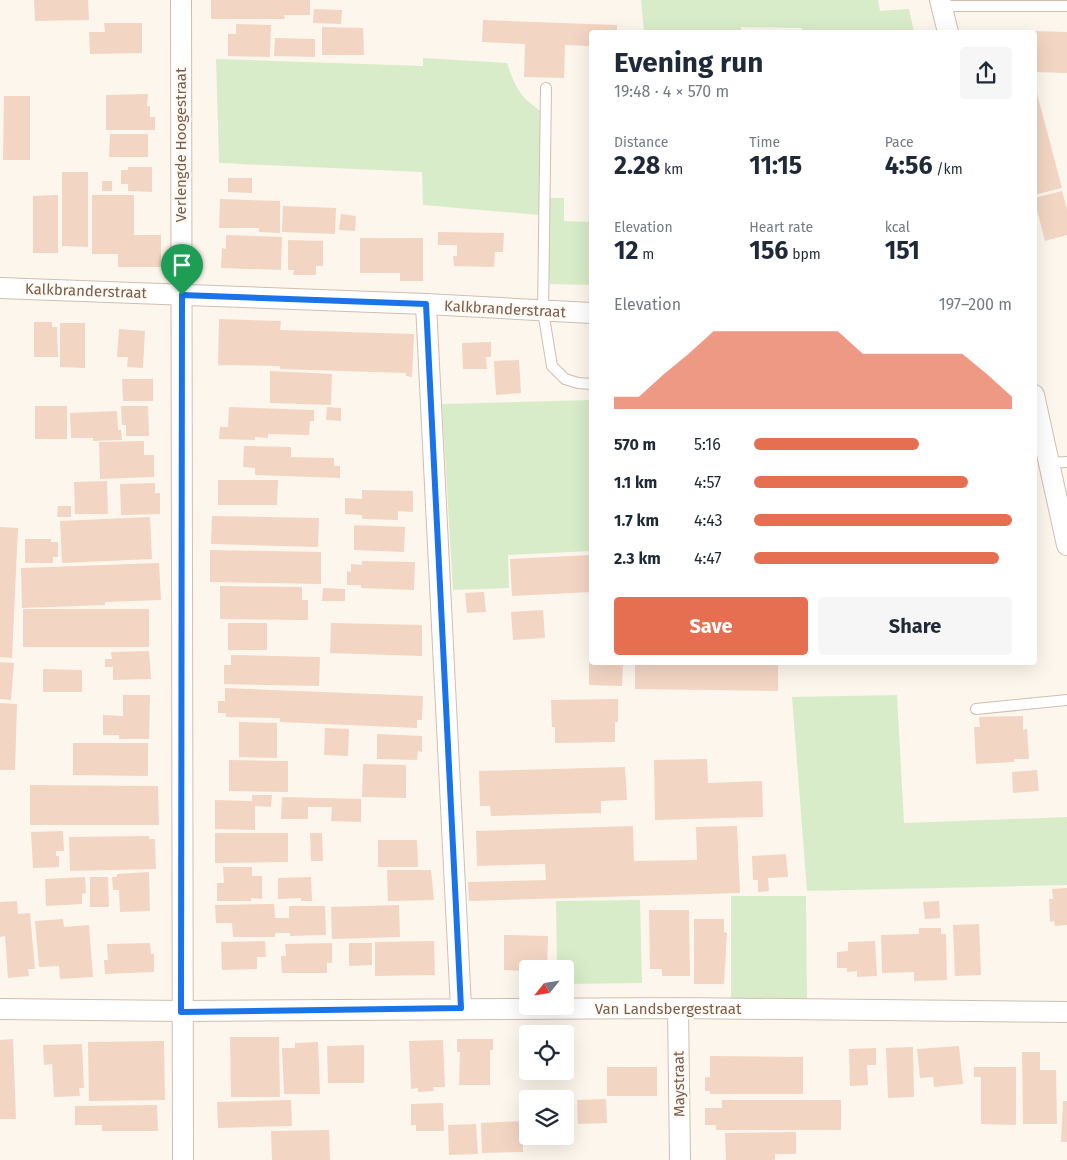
<!DOCTYPE html>
<meta charset="utf-8">
<style>
:root{--surface:#fff;--page:#f6f6f7;--text:#1f2937;--muted:#747a83;--accent:#e76f51}
body{margin:0;font-family:"Fira Sans",sans-serif;background:var(--page);color:var(--text);height:100vh;display:flex;flex-direction:column;font-size:19px;white-space:nowrap}
*{box-sizing:border-box;margin:0}
p{font-size:16px;color:var(--muted)}
.icon{flex:none;width:28px;height:28px;fill:none;stroke:currentColor;stroke-width:2;stroke-linecap:round;stroke-linejoin:round}
.map{position:relative;flex:1;overflow:hidden}
.panel{position:absolute;left:589px;top:30px;width:448px;height:635px;display:flex;flex-direction:column;background:var(--surface);border-radius:5px;box-shadow:0 5px 20px #0002}
.panel>*{flex:none}
.needle{width:32px;rotate:240deg}
.buttons{position:absolute;left:519px;top:960px;display:grid;gap:10px}
.buttons a{display:grid;place-items:center;width:55px;height:55px;border-radius:5px;background:var(--surface);box-shadow:0 5px 20px #0002;font-size:25px}
.pin{position:absolute;display:grid;place-items:center;width:42px;height:42px;color:#fff;margin:-51px -21px;border-radius:50% 50% 50% 0;rotate:-45deg;box-shadow:0 0 5px #0007}
.pin .icon{rotate:45deg}
.round{display:grid;place-items:center;flex:none;width:52px;height:52px;border-radius:5px;background:var(--page)}
.overview{display:flex;align-items:center;justify-content:space-between;height:85px;padding:0 25px}
h1{font-size:28px;font-weight:700;line-height:38px}
.stats{display:grid;grid-template-columns:repeat(3,1fr);gap:8px;height:85px;padding:5px 25px}
.stats div{display:grid;align-content:center}
.stats b{font-size:25px;font-weight:700}
.stats small{font-size:14px;font-weight:400}
.stats p{font-size:14px}
.chart{height:140px;padding:10px 25px}
.chart p{display:flex;justify-content:space-between}
.chart svg{width:100%;height:90px;margin-top:5px;fill:var(--accent);opacity:.7}
.primary-button{display:flex;gap:10px;margin-top:auto;padding:10px 25px}
.primary-button a{flex:1;height:58px;border-radius:5px;background:var(--accent);color:#fff;font-size:20px;font-weight:700;line-height:58px;text-align:center}
.primary-button a+a{background:var(--page);color:var(--text)}
ul{padding:0 25px;list-style:none;font-size:16px}
li{display:grid;grid-template-columns:80px 60px 1fr;align-items:center;height:38px}
li i{height:12px;border-radius:6px;background:var(--accent)}
.map>svg:first-child{display:block}
</style>
<div class="map">
<svg width="1067" height="1160" viewBox="0 0 1067 1160">
<rect width="100%" height="100%" fill="#fdf6ec"/>
<path fill="#d8ecc9" d="M641 0H878L880 11 909 9 914 32H802V28L741 27V32H644Z
M423 58 507 63C515 87 520 97 542 112L540 215 423 205 422 172 219 163 216 59 423 66Z
M549 198H564V221L591 222V285L550 284 548 266Z
M591 400V551L508 555 509 588 453 590 442 404Z
M897 695 904 823 1067 817V885L807 891 792 697Z
M731 896H806L807 1000H731Z
M640 900 642 983 565 984V969H557L556 901Z"/>
<path fill="#f3d5c3" d="M34 0H88L89 20 35 21Z
M211 0H310V15H284L285 19H211Z
M314 9 342 10 341 24 313 23Z
M483 20 617 25V32H591V46L565 45 564 78 524 77 525 44 482 42Z
M104 23H142V53L90 54 89 32H105Z
M236 24 271 25 270 57 228 56V34H236Z
M322 27 363 28 364 55H322Z
M1034 31 1067 32V73L1034 72Z
M275 38 315 39V57L274 56Z
M1034 82 1062 188 1034 195Z
M148 94 147 106H150V117H155V130H106V95Z
M4 96H30V160H3Z
M110 134H148V157H109Z
M128 167H152V192L128 191V184H121V170H128Z
M62 172H88V247L62 246Z
M228 178H252V193L228 192Z
M102 181H112V191H102Z
M1062 191 1067 209V235L1045 241 1034 198Z
M58 195V253H33V196Z
M92 195H134V235H161V267H118V254H92Z
M220 199 280 201V233L259 232V228H219Z
M283 206 336 208 335 234 282 232Z
M341 214 356 216 355 231 339 230Z
M438 232 504 233 503 252H495L494 267 454 266 453 256H457V245H438Z
M226 235 282 237 281 270 221 268 222 248 226 249Z
M360 238H423V281H400V273H360Z
M288 240 323 241V266H316V275H293L294 270H288Z
M219 319 281 321 280 330 414 334 412 377 406 376V373L280 369V366L218 365Z
M34 322H52V327H57L58 357H34Z
M60 323H85V368L60 367Z
M119 329 145 331 143 368 127 367 128 357H117Z
M491 342V357H486L487 369H463L462 343Z
M519 360 521 393 496 395 494 361Z
M270 371 332 374 331 405 270 403Z
M122 379H153V401H123Z
M35 406H67V439H35Z
M121 406H148L149 436H126V425H122Z
M229 407 314 410V421H310L309 435 268 434V438L255 437V440L219 439 220 427H228Z
M327 407 341 408V421L326 420Z
M117 411 118 430H121L122 440 93 441V438H71L70 413Z
M144 441V455H154V477L100 479 99 442Z
M244 446 291 447V457L334 458V466H340V478L255 475V468L243 467Z
M218 480H278L277 505H218Z
M107 481 108 514H75L74 482Z
M155 483V493H160V514L121 515 120 484Z
M362 490 413 491V512L398 511V520L362 519V515L345 514V498L362 499Z
M58 506H71V517H57Z
M212 516 319 518 318 547 211 544Z
M150 517 152 559 62 563 60 521Z
M354 525 405 527 404 552 354 550Z
M0 527 18 528 12 658 0 657Z
M25 539H51V542H58V557H53V563H25Z
M210 550 321 552V584L210 582Z
M591 555V592L512 596 510 559Z
M362 561 415 562 414 590 361 588V585H347V571L351 572V564L362 565Z
M159 563 161 600 105 602V605L22 608 21 568Z
M220 586 302 587V600H308V620L220 619Z
M323 588 345 589V601H322Z
M484 592 486 612 467 613 465 593Z
M23 609H149V647H23Z
M543 610 545 638 513 640 511 612Z
M228 623H267V650H228Z
M331 623 422 625V656L330 653Z
M149 651 151 679 113 680V667H105V659H112L111 652Z
M231 655 320 657 319 686 224 684V665H231Z
M589 660 591 662H623L622 686 589 685Z
M0 662 14 663 11 700 0 699Z
M635 662H778V691L635 689Z
M43 669 82 670V692H43Z
M225 688 423 696 422 720H417V728L280 722V718L226 717V713H218V701H225Z
M123 695H150L149 739H119V735H103V715L123 716Z
M618 699V722H615V742L555 743V727H552L551 700Z
M0 703 17 704 15 770H0Z
M1023 716V730L1027 729 1029 759H1014V762L976 764 974 727H980L979 717Z
M239 722 277 723V758L239 757Z
M325 728 349 729 348 756 324 755Z
M377 734 422 736V752L418 751 417 760 377 759Z
M73 743H148V776L73 775Z
M707 759 708 783 762 781 763 817 655 820 654 760Z
M229 760 288 761V792L229 791Z
M363 764 406 765V798L362 797Z
M625 767 627 800 601 801V813L491 816 490 806H480L479 771Z
M1037 770 1039 791 1013 793 1012 772Z
M30 785 158 786 159 825H30Z
M252 795H272L271 807 255 806V830L215 829V800L252 801Z
M282 797 361 799V822L331 821 332 807H308V819H281Z
M633 826 634 861 697 860 696 827 737 826 740 893 469 901 468 882 546 880 545 864 477 866 476 831Z
M63 831 64 851H56V856H59V867L33 868 31 832Z
M215 833H288V862L215 863Z
M310 833H322L323 861H311Z
M149 836V839H155L156 869 70 871 69 837Z
M378 840H417L418 867H378Z
M786 854 788 877 768 878 769 891 758 892V880H753L752 856Z
M223 867H252V876H262V899L251 898V901H217V883H224Z
M387 870H431L434 900 388 901Z
M149 872 150 911 120 912 119 890H113L112 877H117V874Z
M85 877 86 893 82 894V904L46 906 45 879Z
M90 877H108L109 907H90Z
M311 877 312 901H301V898L278 899V878Z
M1067 888V925L1055 926 1054 921 1050 922 1049 899H1053L1052 889Z
M17 901 18 914 30 913 35 969H28L29 976 8 978 5 936 0 937V902Z
M939 901 940 918 925 919 923 902Z
M274 904 275 918H289V906H325L326 935 290 936V933H275V937H233L232 923H216L215 905Z
M399 905 400 937 332 939 331 907Z
M649 910H689L690 976H662V969H650Z
M63 919 64 927 89 925 93 977 60 979 59 966 39 967 35 921Z
M694 919H724V932L727 933 724 984H694Z
M979 924 981 975 955 976 953 925Z
M919 928H941V934H946L947 980 914 981V972L882 973 881 935 919 934Z
M504 935 548 936 547 969H528V978H525V971L504 970Z
M265 941 266 957H257V969L222 970 221 942Z
M434 941 435 975 375 976V942Z
M875 941 877 976 857 977V971L847 972V968H837V952L848 951V942Z
M150 943 151 954H154V972L105 974 104 960H108L107 944Z
M332 943V963H327V973H282L281 956H286L285 944Z
M349 943H372V965L349 966Z
M230 1037H279L280 1097H231Z
M13 1039 16 1119H0V1040Z
M457 1039H493V1050H490V1085H459L460 1052H457Z
M443 1040 445 1087H433L434 1091 418 1092V1088L411 1089 409 1041Z
M164 1041 165 1100 89 1101 88 1042Z
M318 1042 320 1094H284L282 1048H295V1043Z
M82 1044 84 1088H79L80 1096 54 1097 52 1064 44 1065 43 1045Z
M364 1045V1083H328L327 1046Z
M959 1046 963 1084 934 1087 933 1077 920 1078 917 1049Z
M913 1047 914 1097 888 1098 886 1048Z
M876 1048V1065H867L868 1085 850 1086 849 1049Z
M1022 1052H1040V1070H1056L1057 1124H1023Z
M710 1056 803 1057V1094H710V1091H705V1077H710Z
M607 1067H657V1096H607Z
M974 1067H1016V1125L981 1124V1077H974Z
M606 1099 607 1123 578 1124 577 1100Z
M291 1100 292 1126 218 1128 217 1102Z
M722 1100H841V1130H716V1125H705V1108H722Z
M1063 1101H1067V1142H1061Z
M443 1103 444 1131H416V1125H411V1104Z
M157 1105 158 1131H102V1125H75V1106Z
M523 1121V1152L482 1153 481 1123Z
M476 1124 478 1154 449 1155 448 1125Z
M329 1130 330 1160H272L271 1131Z
M796 1132V1154H775V1160H726L725 1133Z"/>
<g fill="none" stroke-linecap="round" stroke-linejoin="round">
<g stroke="#d1beb0" stroke-width="12">
<path id="lane" d="M941 6H1067
M546 88 543 311 552 366 565 379 578 383 591 384
M1049 463 1067 462
M976 709 1067 700"/>
</g>
<g stroke="#d1beb0" stroke-width="22">
<path id="street" d="M181 0 183 1160
M940 0 948 32
M0 288 426 304 591 313
M426 304 461 1008
M1034 395 1067 545
M678 1008 680 1160
M0 1009 181 1011 678 1008 1067 1012"/>
</g>
<use href="#lane" stroke="#fff" stroke-width="10"/>
<use href="#street" stroke="#fff" stroke-width="20"/>
</g>
<g fill="none" stroke-linecap="round" stroke-linejoin="round">
<g stroke="#fff" stroke-width="10">
<path id="route" d="M182 295 426 304 461 1008 181 1012Z"/>
</g>
<use href="#route" stroke="#1a73e8" stroke-width="6"/>
</g>
<g text-anchor="middle" stroke-width="5" stroke-linejoin="round" paint-order="stroke">
<g font-size="15" fill="#7a5c4d" stroke="#fffaf3">
<text transform="translate(181 145) rotate(-90)" y="5">Verlengde Hoogestraat</text>
<text transform="translate(86 291) rotate(2)" y="5">Kalkbranderstraat</text>
<text transform="translate(505 309) rotate(3)" y="5">Kalkbranderstraat</text>
<text x="668" y="1014">Van Landsbergestraat</text>
<text transform="translate(679 1084) rotate(-91)" y="5">Maystraat</text>
</g>
</g>
</svg>
<div class="buttons">
<a><svg class="needle" viewBox="-14 -14 28 28"><path d="M0-13l5 13h-10z" fill="#e53935"/><path d="M0 13l5-13h-10z" fill="#747a83"/></svg></a>
<a><svg class="icon" aria-label="locate" viewBox="0 0 24 24"><circle cx="12" cy="12" r="6"/><path d="M12 2v4M12 18v4M2 12h4M18 12h4"/></svg></a>
<a><svg class="icon" aria-label="layers" viewBox="0 0 24 24"><path d="M12 4l9 5-9 5-9-5zM3 14l9 5 9-5"/></svg></a>
</div>
<div class="pin" style="left:182px;top:295px;background:#1e9e55"><svg class="icon" aria-label="arrive" viewBox="0 0 24 24"><path d="M6 21V4h12l-3 4 3 4H6"/></svg></div>
<section class="panel">
<div class="overview"><div><h1>Evening run</h1><p>19:48 · 4 × 570 m</p></div><a class="round"><svg class="icon" aria-label="share" viewBox="0 0 24 24"><path d="M12 15V3M7 8l5-5 5 5M5 13v7h14v-7"/></svg></a></div>
<div class="stats">
<div><p>Distance</p><b>2.28<small> km</small></b></div>
<div><p>Time</p><b>11:15</b></div>
<div><p>Pace</p><b>4:56<small> /km</small></b></div>
</div>
<div class="stats">
<div><p>Elevation</p><b>12<small> m</small></b></div>
<div><p>Heart rate</p><b>156<small> bpm</small></b></div>
<div><p>kcal</p><b>151</b></div>
</div>
<div class="chart"><p><span>Elevation</span>197–200 m</p>
<svg viewBox="0 0 160 44" preserveAspectRatio="none"><path d="M0 44V38L10 38L20 27L30 17L40 6L50 6L60 6L70 6L80 6L90 6L100 17L110 17L120 17L130 17L140 17L150 27L160 38V44z"/></svg>
</div>
<ul>
<li><b>570 m</b>5:16<i style="width:64%"></i></li>
<li><b>1.1 km</b>4:57<i style="width:83%"></i></li>
<li><b>1.7 km</b>4:43<i style="width:100%"></i></li>
<li><b>2.3 km</b>4:47<i style="width:95%"></i></li>
</ul>
<div class="primary-button"><a>Save</a><a>Share</a></div>
</section>
</div>
